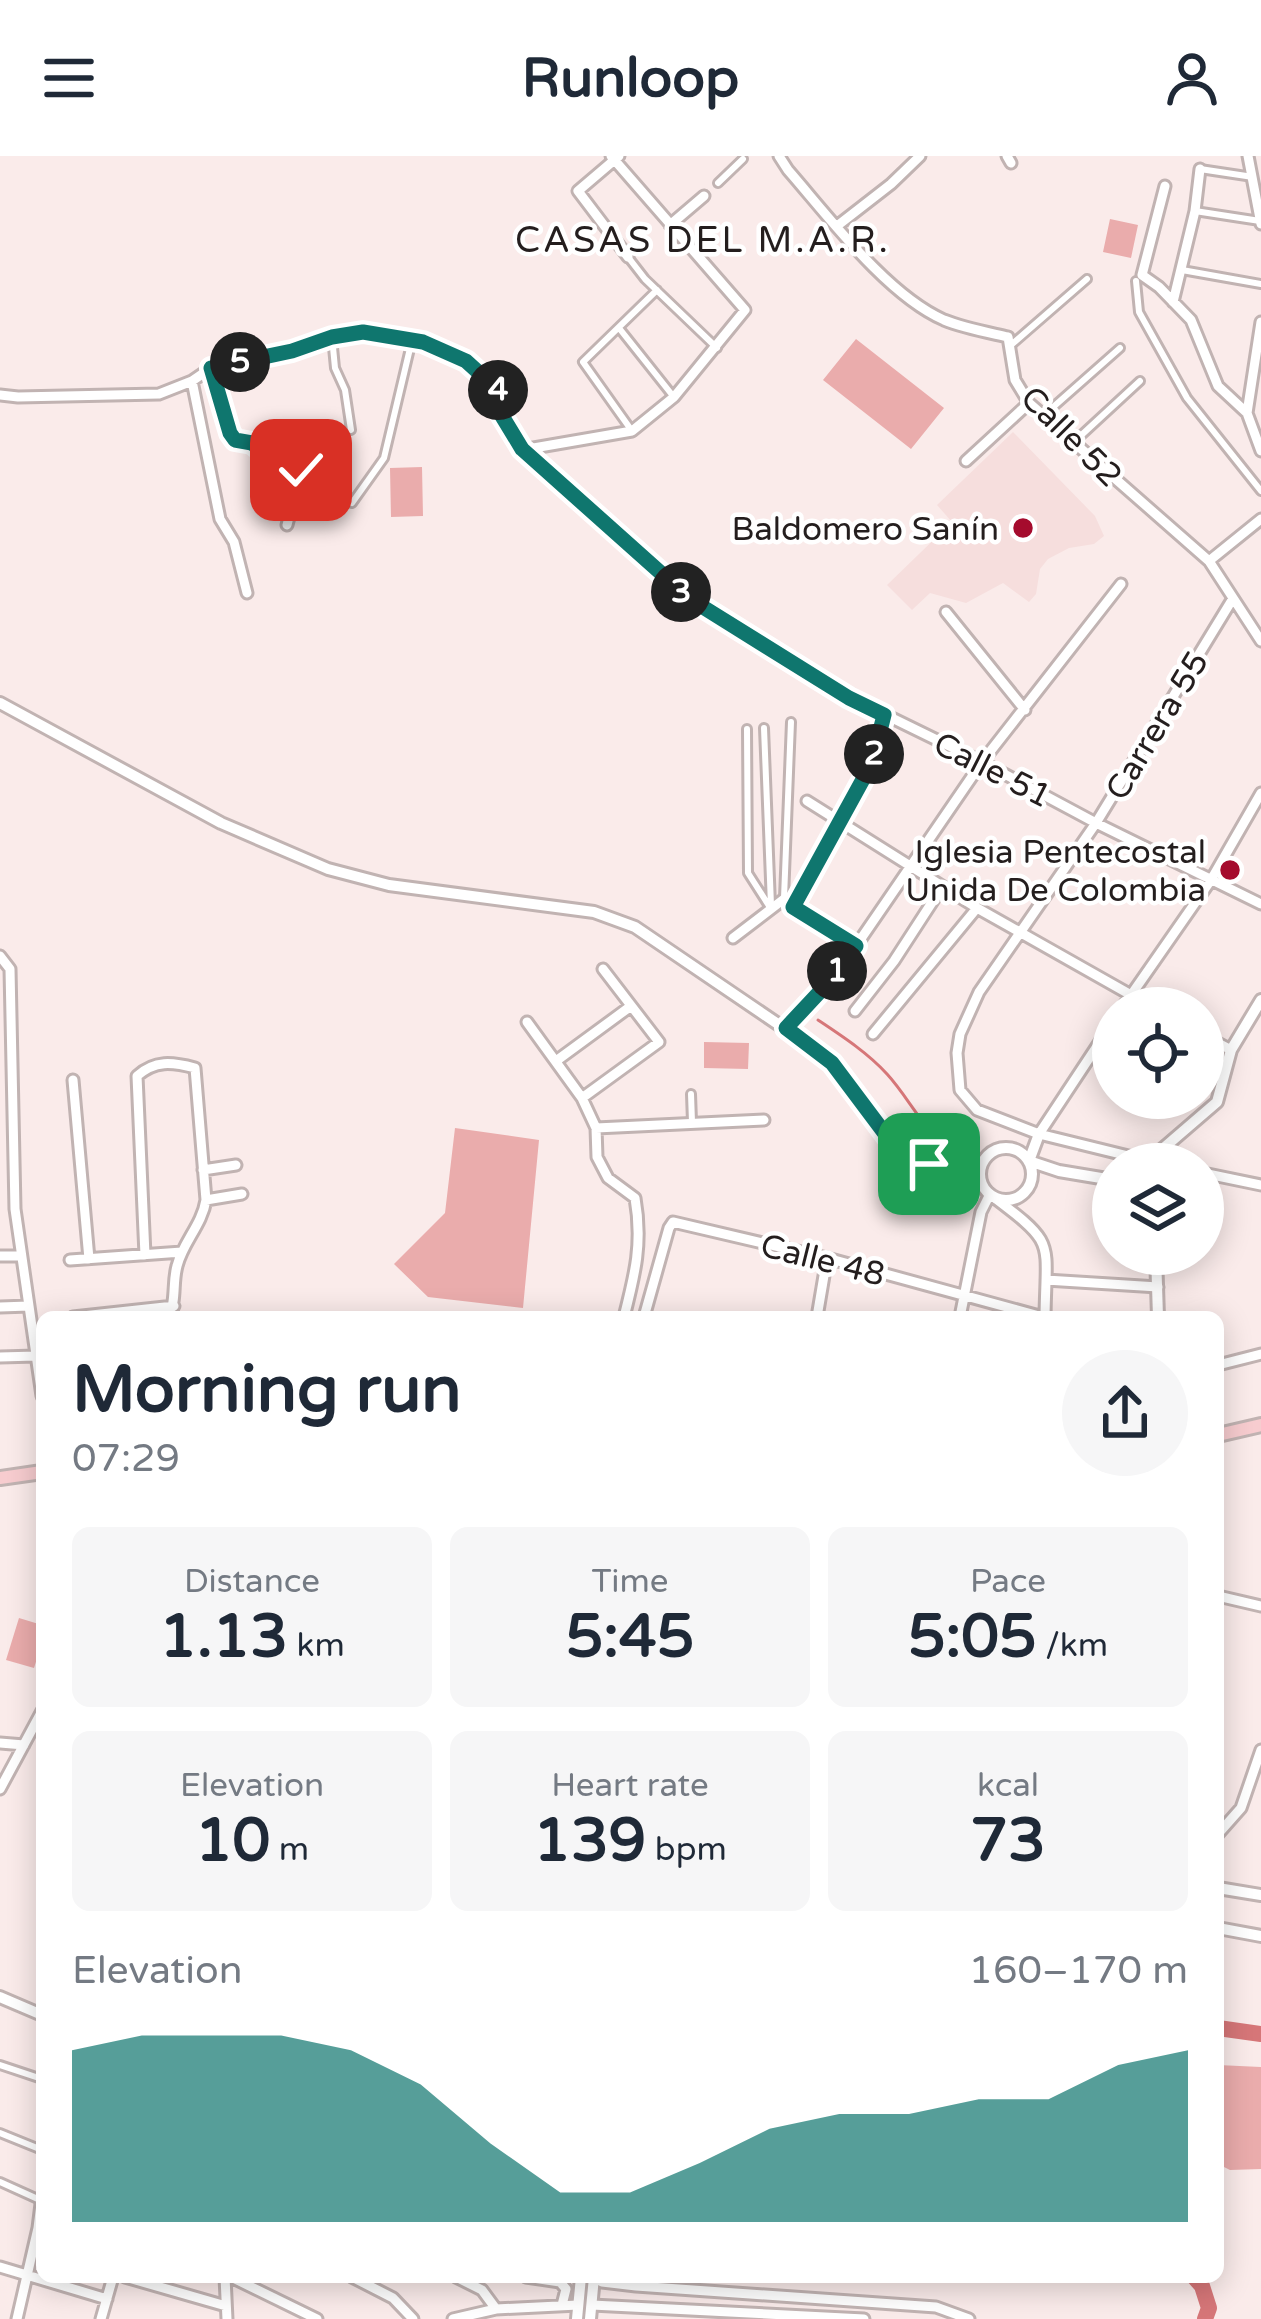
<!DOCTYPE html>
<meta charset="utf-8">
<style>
:root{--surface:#fff;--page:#f6f6f7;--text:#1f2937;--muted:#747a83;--accent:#0f766e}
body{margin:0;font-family:"Varela Round",sans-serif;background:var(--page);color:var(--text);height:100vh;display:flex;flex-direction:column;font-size:45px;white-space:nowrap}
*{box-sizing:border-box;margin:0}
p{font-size:39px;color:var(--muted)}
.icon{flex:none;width:66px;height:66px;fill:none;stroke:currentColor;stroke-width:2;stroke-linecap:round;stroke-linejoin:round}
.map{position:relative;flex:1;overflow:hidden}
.sheet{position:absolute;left:36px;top:1155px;width:1188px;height:972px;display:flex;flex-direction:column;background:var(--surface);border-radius:18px;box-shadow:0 6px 30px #0003}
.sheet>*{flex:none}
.fabs{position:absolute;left:1092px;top:831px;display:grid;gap:24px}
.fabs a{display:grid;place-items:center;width:132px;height:132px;border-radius:50%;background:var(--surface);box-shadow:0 6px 30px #0003;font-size:60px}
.pin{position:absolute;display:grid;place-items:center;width:102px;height:102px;color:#fff;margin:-51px;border-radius:24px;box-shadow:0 6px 18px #0006}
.km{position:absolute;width:60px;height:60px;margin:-30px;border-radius:50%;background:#222;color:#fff;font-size:33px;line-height:60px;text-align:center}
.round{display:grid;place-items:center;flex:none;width:126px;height:126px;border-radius:63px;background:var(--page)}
.head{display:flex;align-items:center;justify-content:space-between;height:204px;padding:0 36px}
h1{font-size:66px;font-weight:800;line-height:90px}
.metrics{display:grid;grid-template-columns:repeat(3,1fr);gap:18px;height:204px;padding:12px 36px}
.metrics div{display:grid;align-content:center;border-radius:18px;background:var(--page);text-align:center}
.metrics b{font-size:60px;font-weight:800}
.metrics small{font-size:33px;font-weight:400}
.metrics p{font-size:33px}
.chart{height:336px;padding:24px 36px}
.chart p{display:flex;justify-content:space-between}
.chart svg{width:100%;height:216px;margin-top:12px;fill:var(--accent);opacity:.7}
header{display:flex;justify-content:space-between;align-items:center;height:156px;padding:0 36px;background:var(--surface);font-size:54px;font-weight:800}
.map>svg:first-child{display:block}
</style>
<header><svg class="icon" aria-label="menu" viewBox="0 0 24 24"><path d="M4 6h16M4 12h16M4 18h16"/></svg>Runloop<svg class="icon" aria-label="person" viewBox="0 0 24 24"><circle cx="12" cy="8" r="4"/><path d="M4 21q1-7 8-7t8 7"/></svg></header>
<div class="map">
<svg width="1261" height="2163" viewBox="0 0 1261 2163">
<rect width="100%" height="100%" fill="#faebea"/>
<path fill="#f6dedd" d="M1013 276 1095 360 1104 380 1094 388 1069 392 1048 403 1040 413 1036 438 1029 446 1003 427 966 447 930 437 912 454 887 429 952 366 937 349Z"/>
<path fill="#eaacac" d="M1110 63 1138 69 1131 102 1103 96Z
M856 183 944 252 911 293 823 224Z
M422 311 423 360 391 361 390 312Z
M704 886 749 887 748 913 704 912Z
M455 972 539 984 523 1152 428 1141 394 1108 445 1057Z
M19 1462 42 1469V1487L34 1512 6 1504Z
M1218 1909 1261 1911V2013L1230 2014 1218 2008Z"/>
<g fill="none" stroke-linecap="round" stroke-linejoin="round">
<path stroke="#d67678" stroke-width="3" d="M818 864C842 880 868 897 887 918 911 944 926 981 958 997"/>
<path stroke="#d67678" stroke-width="16" d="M1218 1872 1261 1878
M1194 2121 1202 2130 1209 2152 1205 2163"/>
<g stroke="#c1b3b2" stroke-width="12">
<path id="pedestrian" d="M1200 13 1253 21
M718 27 743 3
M1195 55 1260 65
M628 101 645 123 717 192
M1182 114 1261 128
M1136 125 1139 156 1187 242 1261 335
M619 172 673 240
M332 181 335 212 345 234 351 274
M1011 189 1087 123
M1043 260 1120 192
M632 275 583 206 657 134
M1075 285 1140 225
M352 347 384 302 412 184
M764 572 771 749
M747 573 748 717 771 753
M784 742 791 566
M794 747 837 666
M691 938 692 966
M0 1909 42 1923
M0 1977 42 1994
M0 2026 40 2044"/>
</g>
<g stroke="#c1b3b2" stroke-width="15">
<path id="minor" d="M619 0 578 35 628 101
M779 0 788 14C829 61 887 139 944 164 964 172 986 176 1008 181L1015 224 1029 247 1209 405 1261 485
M1007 0 1011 7
M1248 0 1261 68
M1165 30 1142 119 1159 131 1191 164 1218 230 1247 257
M670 69 704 40
M837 70 891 28 920 0
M1173 146 1195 55 1200 13
M1261 166 1247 257 1261 295
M211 212 230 277 235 284 252 287 270 302 317 321
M192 225 220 363 234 386 247 437
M0 239 18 241 159 238 192 225 211 212 292 195 332 181 363 175 423 186 466 205 499 235 502 260 522 294 690 444 849 541 982 606 1096 667 1261 748
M522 294 632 275 674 241 745 154 611 0
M966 305 1029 247
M287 369 301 314
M1209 405 1261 363
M946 456 1025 554
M807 645 977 752 1154 852
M837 666 872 607 884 559
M733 782 784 743 856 790
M0 800 10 813 15 1053 42 1240
M1122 852 1211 724 1261 637
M855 855 894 805 942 731
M527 866 582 942 596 972 597 1001 608 1022 635 1042C643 1087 635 1118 624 1161
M786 872 828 827 856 790 982 606 1121 428
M873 878 977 752
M1203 879 1231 894
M556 905 631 850
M73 924 89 1103
M582 942 659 886 603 813
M596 972 764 964
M1039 978 1113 866
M1161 1008 1039 978 977 954 960 934 957 897 960 878 979 836 1096 667 1232 444
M203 1014 236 1009
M1203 1017 1261 1029
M992 1040C1057 1089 1046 1083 1045 1161
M206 1044 242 1038
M145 1099 137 920C155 904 172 906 195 912L206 1044C202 1069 183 1086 177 1110 172 1128 177 1144 168 1161
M0 1100H20
M70 1104 182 1096
M1046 1124 1158 1131
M0 1151 29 1150
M73 1161 174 1150
M644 1161 669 1072 673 1066 827 1102 1043 1161
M817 1161 827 1102
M960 1161 981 1056 990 1038
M0 1201 36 1200
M1218 1209 1261 1198
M1218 1440 1261 1450
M0 1587 24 1589
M0 1633 42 1555
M1218 1678 1241 1652 1261 1594
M0 2111 107 2143
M125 2121 226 2150
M225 2121 227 2163
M231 2121 317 2163
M352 2121 393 2142 413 2163
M456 2121 482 2134 496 2153
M526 2121 560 2126 566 2133 562 2149
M594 2122 602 2126 636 2130 936 2151 969 2163
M592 2149 864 2163
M17 2163 38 2072 42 2040
M101 2163 113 2121
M453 2163 496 2153 578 2149"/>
</g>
<g stroke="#c1b3b2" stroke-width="16">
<path id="tertiary" d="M0 547 221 667 328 713 389 729 594 756 635 771 825 900 892 987C920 1012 951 1007 981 1027
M1039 978 1029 1005 1059 1015 1113 1024
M980 1018a26 26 0 1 1 52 0a26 26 0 1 1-52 0Z
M1145 1008 1217 946 1231 894 1261 844
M1156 1098 1158 1161
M1218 1732 1261 1739
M1218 1772 1261 1780
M0 1841 42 1859
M577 2163 581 2121
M590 2163 594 2121"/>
</g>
<g stroke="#c1b3b2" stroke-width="18">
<path id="secondary" d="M1218 1279 1261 1269
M0 1322 42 1316"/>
</g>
<use href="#pedestrian" stroke="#fff" stroke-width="6"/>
<use href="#minor" stroke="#fff" stroke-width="9"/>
<use href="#tertiary" stroke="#fff" stroke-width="10"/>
<use href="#secondary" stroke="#f7cccf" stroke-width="12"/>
</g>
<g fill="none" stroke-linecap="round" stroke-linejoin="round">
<g stroke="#fff" stroke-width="24">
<path id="route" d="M301 314 270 302 252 287 235 284 230 277 211 212 292 195 332 181 363 176 423 186 466 205 499 235 502 260 522 293 690 443 849 542 884 559 872 607 793 751 856 790 828 827 786 872 832 907 892 987 904 998 929 1008"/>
</g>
<use href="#route" stroke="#0f766e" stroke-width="15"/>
</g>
<g fill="#a50b2d" stroke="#fff" stroke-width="4.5">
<circle cx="1023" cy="372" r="12"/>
<circle cx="1230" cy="714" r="12"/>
</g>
<g text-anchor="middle" stroke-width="9" stroke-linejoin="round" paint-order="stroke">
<g font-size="33" fill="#241e1e" stroke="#fff">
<text transform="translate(1072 280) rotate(45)" y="12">Calle 52</text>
<text transform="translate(1156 569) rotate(-59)" y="12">Carrera 55</text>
<text transform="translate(993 613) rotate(27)" y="12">Calle 51</text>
<text transform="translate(823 1103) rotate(14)" y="12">Calle 48</text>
</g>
<g font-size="33" fill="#241e1e" stroke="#fff" text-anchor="end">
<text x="999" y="384">Baldomero Sanín</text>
<text x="1206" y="707">Iglesia Pentecostal<tspan x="1206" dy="38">Unida De Colombia</tspan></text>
</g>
<g font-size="36" letter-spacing="3" fill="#241e1e" stroke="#fff">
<text x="703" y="96">CASAS DEL M.A.R.</text>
</g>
</g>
</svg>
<div class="fabs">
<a><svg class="icon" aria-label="locate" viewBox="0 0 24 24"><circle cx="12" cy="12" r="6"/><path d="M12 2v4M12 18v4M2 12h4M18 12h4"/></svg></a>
<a><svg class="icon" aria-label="layers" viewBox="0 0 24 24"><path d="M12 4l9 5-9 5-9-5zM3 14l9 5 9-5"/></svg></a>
</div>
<div class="pin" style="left:929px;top:1008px;background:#1e9e55"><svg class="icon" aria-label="arrive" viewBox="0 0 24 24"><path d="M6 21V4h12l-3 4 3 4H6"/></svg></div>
<div class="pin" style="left:301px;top:314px;background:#d93025"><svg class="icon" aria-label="check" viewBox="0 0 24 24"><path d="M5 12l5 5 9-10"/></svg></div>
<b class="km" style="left:837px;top:815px">1</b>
<b class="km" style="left:874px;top:598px">2</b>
<b class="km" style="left:681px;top:436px">3</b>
<b class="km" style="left:498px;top:234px">4</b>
<b class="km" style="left:240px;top:206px">5</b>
<section class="sheet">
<div class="head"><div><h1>Morning run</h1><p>07:29</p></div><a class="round"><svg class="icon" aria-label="share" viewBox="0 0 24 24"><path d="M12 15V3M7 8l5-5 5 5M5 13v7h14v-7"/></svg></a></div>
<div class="metrics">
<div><p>Distance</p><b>1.13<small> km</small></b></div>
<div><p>Time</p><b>5:45</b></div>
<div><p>Pace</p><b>5:05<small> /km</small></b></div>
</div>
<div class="metrics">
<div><p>Elevation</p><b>10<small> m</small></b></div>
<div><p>Heart rate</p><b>139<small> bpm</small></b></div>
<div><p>kcal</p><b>73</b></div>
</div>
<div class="chart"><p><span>Elevation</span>160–170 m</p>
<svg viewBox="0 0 160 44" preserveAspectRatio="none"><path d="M0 44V9L10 6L20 6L30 6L40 9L50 16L60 28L70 38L80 38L90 32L100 25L110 22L120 22L130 19L140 19L150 12L160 9V44z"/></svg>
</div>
</section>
</div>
